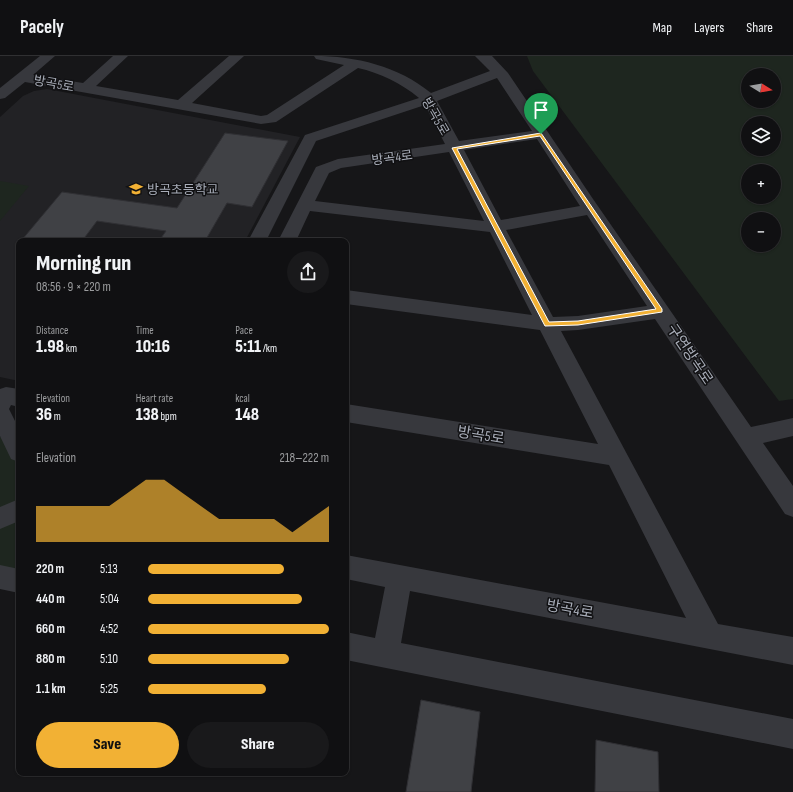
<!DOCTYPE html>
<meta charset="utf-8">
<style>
:root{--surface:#101012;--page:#19191b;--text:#f1f3f6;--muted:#9c9d9f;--line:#303032;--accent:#f2b134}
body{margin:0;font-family:"Sofia Sans Condensed","Noto Sans KR",sans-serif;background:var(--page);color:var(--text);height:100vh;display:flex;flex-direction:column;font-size:15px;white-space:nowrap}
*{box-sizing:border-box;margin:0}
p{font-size:13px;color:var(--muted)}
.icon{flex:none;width:22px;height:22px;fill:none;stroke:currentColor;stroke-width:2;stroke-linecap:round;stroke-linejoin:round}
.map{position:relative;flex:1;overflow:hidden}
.drawer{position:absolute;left:16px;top:182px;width:333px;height:538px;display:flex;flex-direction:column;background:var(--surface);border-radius:8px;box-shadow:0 1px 3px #0004,0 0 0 1px var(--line)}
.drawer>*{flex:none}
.needle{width:26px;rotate:101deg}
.controls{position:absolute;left:741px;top:12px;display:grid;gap:8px}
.controls a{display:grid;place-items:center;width:40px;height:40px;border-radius:50%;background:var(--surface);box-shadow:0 1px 3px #0004,0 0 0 1px var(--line);font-size:20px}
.pin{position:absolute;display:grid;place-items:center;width:34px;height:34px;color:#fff;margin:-41px -17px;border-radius:50% 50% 50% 0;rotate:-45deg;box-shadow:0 0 4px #0007}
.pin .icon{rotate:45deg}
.round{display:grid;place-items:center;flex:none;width:42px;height:42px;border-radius:21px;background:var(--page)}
.headline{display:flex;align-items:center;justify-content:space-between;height:68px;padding:0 20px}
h1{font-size:22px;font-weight:800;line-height:30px}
.stats{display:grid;grid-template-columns:repeat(3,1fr);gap:6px;height:68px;padding:4px 20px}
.stats div{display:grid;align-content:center}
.stats b{font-size:17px;font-weight:800}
.stats small{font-size:11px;font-weight:400}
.stats p{font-size:11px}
.chart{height:112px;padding:8px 20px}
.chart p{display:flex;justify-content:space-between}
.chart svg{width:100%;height:72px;margin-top:4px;fill:var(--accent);opacity:.7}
.cta{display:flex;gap:8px;margin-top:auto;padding:8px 20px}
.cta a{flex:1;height:46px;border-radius:24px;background:var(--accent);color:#111;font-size:16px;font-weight:800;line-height:46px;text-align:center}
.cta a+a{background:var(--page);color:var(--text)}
ul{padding:0 20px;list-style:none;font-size:13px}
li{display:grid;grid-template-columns:64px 48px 1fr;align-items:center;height:30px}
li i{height:10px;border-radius:5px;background:var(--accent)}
header{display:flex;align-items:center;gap:24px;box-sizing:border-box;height:56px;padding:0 20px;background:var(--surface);border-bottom:1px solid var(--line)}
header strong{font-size:19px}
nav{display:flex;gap:22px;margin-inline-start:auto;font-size:14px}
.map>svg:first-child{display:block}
</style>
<header>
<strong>Pacely</strong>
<nav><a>Map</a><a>Layers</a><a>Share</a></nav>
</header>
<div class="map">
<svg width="793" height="736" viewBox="0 0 793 736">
<rect width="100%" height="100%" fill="#161618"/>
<path fill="#222225" d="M47 33 300 81 245 185H19V325L0 321V61L23 40 34 35Z"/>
<path fill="#1e261f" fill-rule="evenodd" d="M527 0H793V343L779 345 533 15ZM748 19H774V45H748ZM748 67H774V93H748ZM748 115H774V141H748ZM748 163H774V189H748Z
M0 125 29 130 0 165Z
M19 371V525L0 521V381Z"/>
<path fill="#404145" stroke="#303034" d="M225 77 288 85 252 151 227 147 205 185H159L166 175 97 165 82 185 63 182 60 185H21L62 136 177 152Z
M421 644 480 656 471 736H406Z
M596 684 658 696 659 736H595Z"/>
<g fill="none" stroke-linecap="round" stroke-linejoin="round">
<path fill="#37383d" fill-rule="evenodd" d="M40 0H55L33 19 83 27 113 0H128L96 30 178 44 229 0H244L192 47 261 60 267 59 344 9 316 3 314 0C356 0 398 10 431 37L490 15 475 0H492L508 17 593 143 751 371 793 362V380L763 387 793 430V461L785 458 655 263 578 274 561 275 718 568 793 581V609L410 535 401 587 793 663V693L346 604V576L375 582 385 531 346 523V499L686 562 609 409 346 366V348L598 388 540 274 346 248V234L532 259 490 176 310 155 296 185H278L316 111 338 103 445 88 425 49 316 85 266 185H248L305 79 419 42C401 27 380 17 358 12L276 66 261 68 25 26 5 42 0 43V32ZM497 22 532 75 459 85 437 45ZM537 83 580 150 501 164 464 94ZM449 96 484 165 315 145 329 117 341 112ZM587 159 647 250 578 260 553 261 506 174Z
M6 331 19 333V351L11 349 9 353 19 373V406L11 403 0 380V333Z
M19 443V465L0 473V451Z
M0 509 19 513V537L0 533Z"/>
</g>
<path fill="#f2b134" stroke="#fff" fill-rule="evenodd" d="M541 77 662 253V256L578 269 545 270 452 92ZM540 80 656 253 578 265 549 266 457 93Z"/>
<defs>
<g id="school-bare" transform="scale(1.08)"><path d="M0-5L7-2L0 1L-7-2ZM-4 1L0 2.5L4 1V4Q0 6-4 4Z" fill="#f2b134" stroke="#111113" stroke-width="2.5" paint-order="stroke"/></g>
</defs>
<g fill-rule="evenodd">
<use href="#school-bare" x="136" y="133"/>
</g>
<g text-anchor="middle" stroke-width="3" stroke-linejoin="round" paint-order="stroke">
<g font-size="13" fill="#a8adb8" stroke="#111113">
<text transform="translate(54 27) rotate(10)" y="5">방곡5로</text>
<text transform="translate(436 60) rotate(60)" y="5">방곡5로</text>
<text transform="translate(392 101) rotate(-8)" y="5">방곡4로</text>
</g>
<g font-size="13" fill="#a8adb8" stroke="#111113" text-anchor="start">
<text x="147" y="138">방곡초등학교</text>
</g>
<g font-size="15" fill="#a8adb8" stroke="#111113">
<text transform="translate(690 298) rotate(56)" y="5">구연방곡로</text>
<text transform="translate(481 379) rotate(9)" y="5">방곡5로</text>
<text transform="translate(570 553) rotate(10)" y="5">방곡4로</text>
</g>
</g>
</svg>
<div class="controls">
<a><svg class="needle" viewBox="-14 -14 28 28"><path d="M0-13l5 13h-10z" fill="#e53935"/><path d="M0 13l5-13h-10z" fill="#9c9d9f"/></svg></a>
<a><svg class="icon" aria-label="layers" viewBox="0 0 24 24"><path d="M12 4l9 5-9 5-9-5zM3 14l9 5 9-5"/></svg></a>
<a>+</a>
<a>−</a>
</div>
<div class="pin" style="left:541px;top:78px;background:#1e9e55"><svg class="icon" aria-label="arrive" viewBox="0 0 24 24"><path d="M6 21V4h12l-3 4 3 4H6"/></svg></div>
<section class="drawer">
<div class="headline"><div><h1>Morning run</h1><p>08:56 · 9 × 220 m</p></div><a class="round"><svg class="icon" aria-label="share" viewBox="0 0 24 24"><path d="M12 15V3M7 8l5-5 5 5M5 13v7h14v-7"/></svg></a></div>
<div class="stats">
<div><p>Distance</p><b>1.98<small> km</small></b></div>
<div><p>Time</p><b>10:16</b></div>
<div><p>Pace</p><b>5:11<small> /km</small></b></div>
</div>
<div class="stats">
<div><p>Elevation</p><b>36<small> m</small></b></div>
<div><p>Heart rate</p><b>138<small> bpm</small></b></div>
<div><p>kcal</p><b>148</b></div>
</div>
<div class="chart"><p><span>Elevation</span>218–222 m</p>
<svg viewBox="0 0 160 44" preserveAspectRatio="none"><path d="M0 44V22L10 22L20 22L30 22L40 22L50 14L60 6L70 6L80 14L90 22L100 30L110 30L120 30L130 30L140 38L150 30L160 22V44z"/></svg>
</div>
<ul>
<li><b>220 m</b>5:13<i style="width:75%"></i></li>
<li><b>440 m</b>5:04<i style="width:85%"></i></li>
<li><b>660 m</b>4:52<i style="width:100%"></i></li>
<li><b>880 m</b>5:10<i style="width:78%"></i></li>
<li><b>1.1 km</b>5:25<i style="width:65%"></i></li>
</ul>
<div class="cta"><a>Save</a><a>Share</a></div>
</section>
</div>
